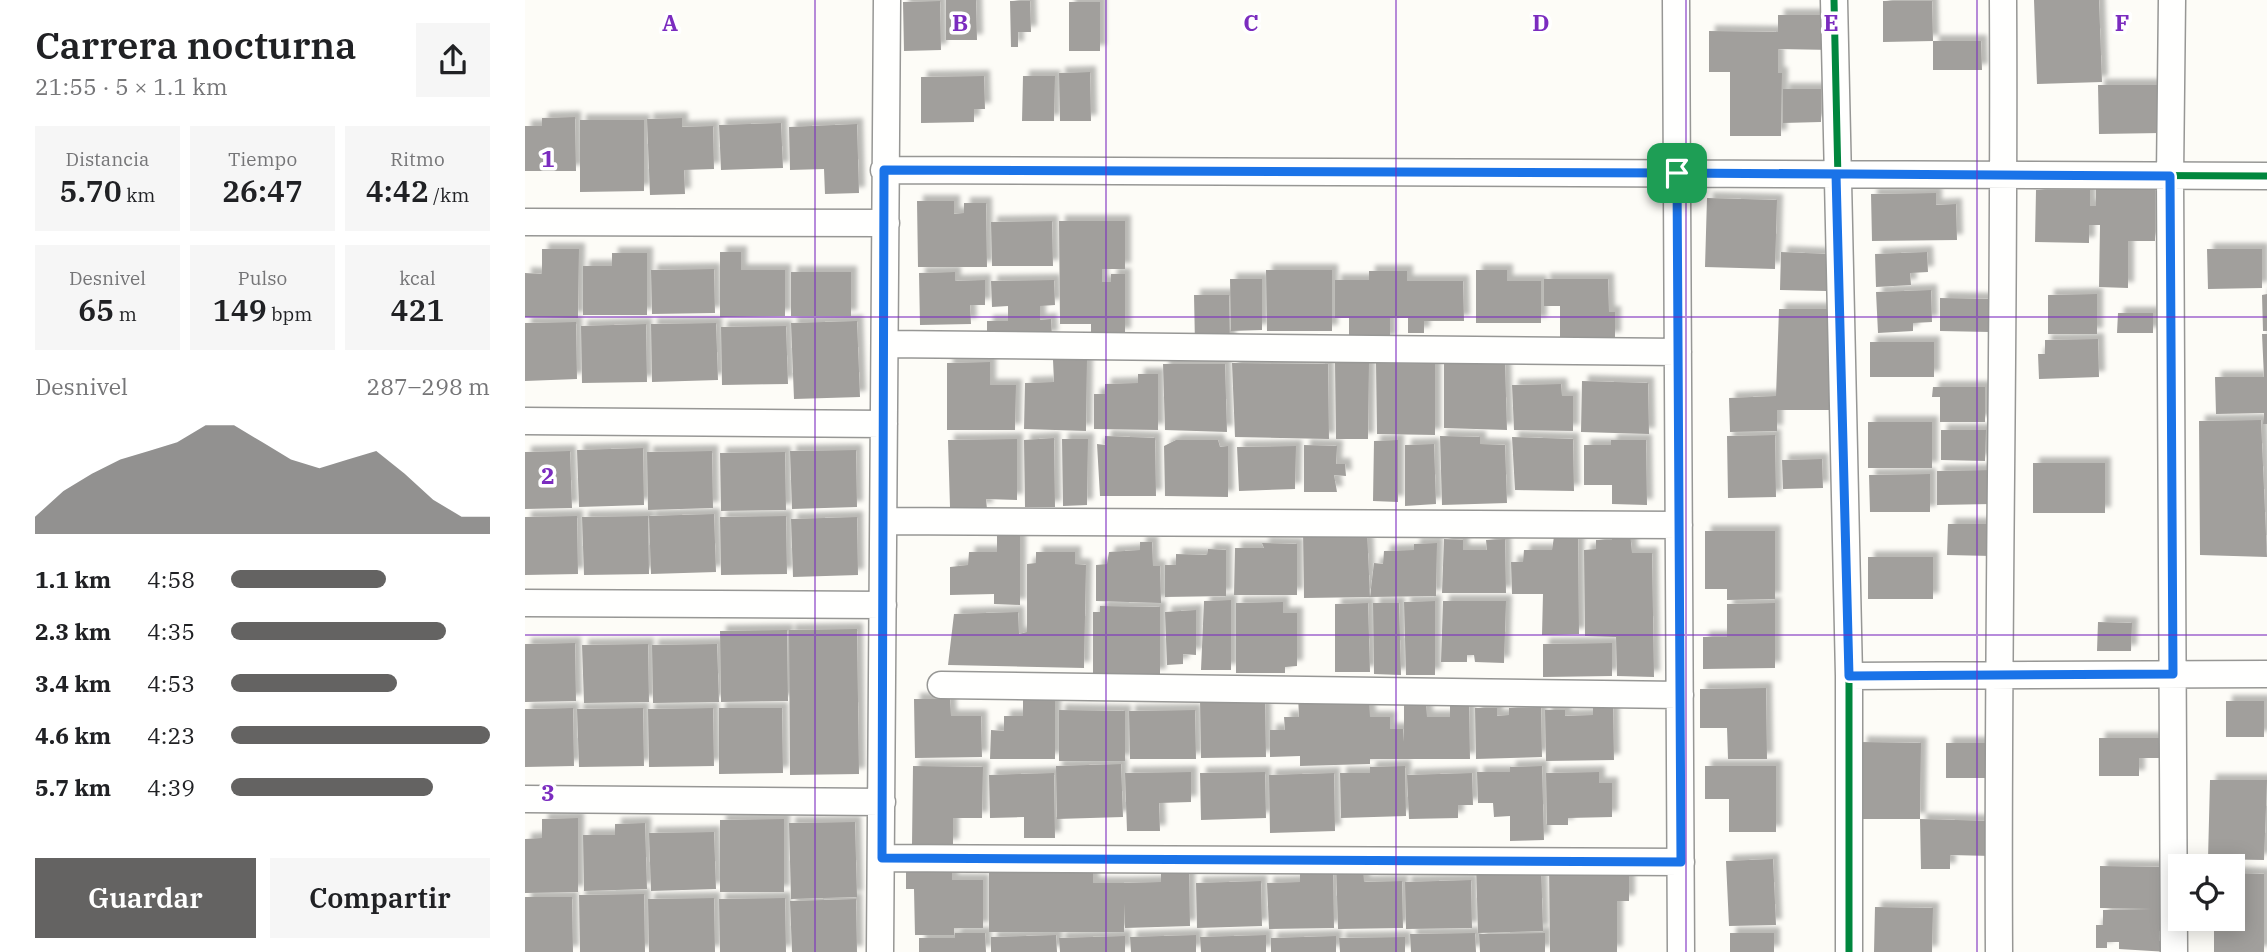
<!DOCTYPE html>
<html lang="es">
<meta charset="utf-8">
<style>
:root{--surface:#fff;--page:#f6f6f6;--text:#202124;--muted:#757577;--accent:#646362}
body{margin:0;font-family:"IBM Plex Serif",serif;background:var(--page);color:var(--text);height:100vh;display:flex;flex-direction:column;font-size:26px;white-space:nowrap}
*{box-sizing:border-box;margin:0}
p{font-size:23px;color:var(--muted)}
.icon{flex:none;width:38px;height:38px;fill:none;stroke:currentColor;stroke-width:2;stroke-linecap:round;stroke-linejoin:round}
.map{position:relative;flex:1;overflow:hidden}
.panel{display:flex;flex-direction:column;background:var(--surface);width:525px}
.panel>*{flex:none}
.buttons{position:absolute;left:1643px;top:854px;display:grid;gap:14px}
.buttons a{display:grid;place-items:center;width:77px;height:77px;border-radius:0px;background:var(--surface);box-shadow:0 4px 18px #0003;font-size:35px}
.pin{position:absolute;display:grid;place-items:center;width:60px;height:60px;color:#fff;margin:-30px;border-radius:14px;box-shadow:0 4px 10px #0006}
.round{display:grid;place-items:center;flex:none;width:74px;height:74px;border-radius:0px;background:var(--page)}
.head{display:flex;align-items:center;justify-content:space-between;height:119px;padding:0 35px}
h1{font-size:38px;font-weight:600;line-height:52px}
.metrics{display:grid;grid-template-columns:repeat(3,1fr);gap:10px;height:119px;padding:7px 35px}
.metrics div{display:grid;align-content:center;border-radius:0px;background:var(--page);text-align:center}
.metrics b{font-size:30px;font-weight:600}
.metrics small{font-size:19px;font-weight:400}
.metrics p{font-size:19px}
.chart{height:196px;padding:14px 35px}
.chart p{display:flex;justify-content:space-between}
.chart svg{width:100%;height:126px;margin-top:7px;fill:var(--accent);opacity:.7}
.primary-button{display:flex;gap:14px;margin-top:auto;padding:14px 35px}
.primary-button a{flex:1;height:80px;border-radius:0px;background:var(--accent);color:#fff;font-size:28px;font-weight:600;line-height:80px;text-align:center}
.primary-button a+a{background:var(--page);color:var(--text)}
ul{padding:0 35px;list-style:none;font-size:23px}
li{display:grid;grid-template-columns:112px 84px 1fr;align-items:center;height:52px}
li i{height:18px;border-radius:9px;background:var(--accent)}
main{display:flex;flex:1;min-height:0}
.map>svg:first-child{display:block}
</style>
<main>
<section class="panel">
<div class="head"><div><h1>Carrera nocturna</h1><p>21:55 · 5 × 1.1 km</p></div><a class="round"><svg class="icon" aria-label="share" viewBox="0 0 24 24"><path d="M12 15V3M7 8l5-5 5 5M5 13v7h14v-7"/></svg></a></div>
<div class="metrics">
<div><p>Distancia</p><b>5.70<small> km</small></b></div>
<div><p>Tiempo</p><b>26:47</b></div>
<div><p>Ritmo</p><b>4:42<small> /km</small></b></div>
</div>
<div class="metrics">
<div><p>Desnivel</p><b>65<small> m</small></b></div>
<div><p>Pulso</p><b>149<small> bpm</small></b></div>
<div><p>kcal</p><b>421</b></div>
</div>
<div class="chart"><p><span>Desnivel</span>287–298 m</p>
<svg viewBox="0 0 160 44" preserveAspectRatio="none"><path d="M0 44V38L10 29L20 23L30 18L40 15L50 12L60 6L70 6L80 12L90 18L100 21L110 18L120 15L130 23L140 32L150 38L160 38V44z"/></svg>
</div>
<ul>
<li><b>1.1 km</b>4:58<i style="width:60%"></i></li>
<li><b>2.3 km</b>4:35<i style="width:83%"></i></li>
<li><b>3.4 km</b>4:53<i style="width:64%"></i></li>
<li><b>4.6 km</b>4:23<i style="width:100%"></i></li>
<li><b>5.7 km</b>4:39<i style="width:78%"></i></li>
</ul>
<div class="primary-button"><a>Guardar</a><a>Compartir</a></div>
</section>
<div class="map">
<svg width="1742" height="952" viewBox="0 0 1742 952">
<defs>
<filter id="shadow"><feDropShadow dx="6" dy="-6" stdDeviation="2" flood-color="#0004"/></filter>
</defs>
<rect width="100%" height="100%" fill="#fdfcf7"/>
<path fill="#a19f9c" filter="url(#shadow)" d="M421 0H451L452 40H421Z
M1509 0H1574L1577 82 1512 84Z
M415 1 416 50 379 51 378 2Z
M485 1H505L506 32H493V47H486Z
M1358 1H1407L1408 41H1456L1457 70H1408V41L1358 42Z
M544 2H575V51H544Z
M1253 15H1307V50L1253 49V73H1257L1256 136H1205V72H1184V31L1253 32Z
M565 72 566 121H535L534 73Z
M459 76 460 109H449V122L396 123V77Z
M498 76H530L529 121H497Z
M1573 85H1635L1636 133 1574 134Z
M1258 89H1296V122L1258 123Z
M50 117 51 171H0V126H17V118Z
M157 118V127L188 126 189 169 159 170 160 194 125 195 122 119Z
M55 120H119V191L55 192Z
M256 123 258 168 196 170 194 125Z
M332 124 334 193 300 194 299 169 265 170 264 127Z
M1571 188 1630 189V241H1603V288L1574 287 1575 225H1564V243L1510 242 1511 190H1565V206H1571Z
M1411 193V205L1431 204 1432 240 1347 241 1346 194Z
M1182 198 1252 200 1250 269 1180 267Z
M392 201H429V214L439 213V203H461L462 267H393Z
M527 221 528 266H467L466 222Z
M534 221H600V269H577V282H586V274H600V334H566V324H535Z
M17 249H54L53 318 0 317V273L17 274Z
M1682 249H1737V288L1683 289Z
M195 252H216V270H260V316L195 317Z
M1256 252 1303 254 1302 291 1255 290Z
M1402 252 1403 272 1385 273 1386 285 1351 287 1350 254Z
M87 253H122V315H58V266H87Z
M189 269 190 313 127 314 126 270Z
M741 270H807V331H742Z
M951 270H982V281H1016V323H951Z
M844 271H882V281H938L939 321H899V333H883V318H865V341H824V318H810V280H844Z
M266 272H326V316H266Z
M430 272V281L460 280V305H445L446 324 395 325 394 273Z
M705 279H737V330L706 331Z
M1019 279H1083L1084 312H1090V338H1035V306H1019Z
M529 280 530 305 515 306V320L526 319 527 337 462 338V321H483V306L467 307 466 281Z
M1406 290 1407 322 1388 323V331L1353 333 1351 292Z
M1572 294V334H1523V295Z
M1742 294V331H1738L1737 295Z
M669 295H704L705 344H670Z
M1415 298 1466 299 1465 332 1415 331Z
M1254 309H1302L1305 410H1252V431L1205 432 1204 398 1251 396Z
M1593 313H1628V333H1592Z
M332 321 335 397 269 399 266 323Z
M51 322 52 379 0 381V323Z
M191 323 193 380 127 382 126 324Z
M121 324 122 382 57 383 56 326Z
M261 326 263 384 197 385 196 327Z
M1737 334H1742V424H1738L1739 413 1691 414 1690 377H1739Z
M1573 339 1574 377 1514 379 1513 354H1520V340Z
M1345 342H1409V377H1345Z
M562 359 561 431 499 429 500 383 529 382 528 360Z
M465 362V385H491L490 430H422V363Z
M707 363 803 364 804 439 710 437Z
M810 363H844L843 439H811Z
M851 363 910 364V435L852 434Z
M919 363H980L982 430 919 428Z
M638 364H700L702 432 640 430Z
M613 374H633V430L569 429V394H580V384L613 383Z
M1057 381 1123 383 1124 434 1056 432Z
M1036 384 1037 396H1048V431L989 430 987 385Z
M1408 387H1460V422H1415V397H1407Z
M1736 420 1742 557 1675 555 1674 421Z
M1343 422H1407V468H1343Z
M1416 430H1461L1460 461 1416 460Z
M1250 435 1251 497 1203 498 1202 436Z
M580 436 630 438 631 496H575L572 444 580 445Z
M915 436 955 437V444L980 445 982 503 917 505Z
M987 437 1048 439 1049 491 990 490Z
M529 438 530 507H500L499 440Z
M492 439V500L461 499 462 509 425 507 423 440Z
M537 439H563L562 505 538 506Z
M651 440H693L695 447 703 446V497L640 496 639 446Z
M873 440V502L848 501 849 441Z
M1086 440H1121L1122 505 1087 504V485H1059V445H1086Z
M909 444 911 504 880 506V445Z
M779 445 812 446 811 464H820L821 476 809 475 812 492H779Z
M771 446 770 489 714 491 712 447Z
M118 448 119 505 54 507 52 450Z
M331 450 332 507 267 509 265 451Z
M45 451 47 508 0 509V452Z
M187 451 188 508 123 510 122 452Z
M260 452 261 510 196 511 195 453Z
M1297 459 1298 488 1258 489 1257 460Z
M1508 463H1580V513H1508Z
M1467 470V504L1412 505V471Z
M1405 474V512H1345L1344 475Z
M189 514 191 572 126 574 124 516Z
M52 516 53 574 0 575V517Z
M123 516 124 574 59 575 57 517Z
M261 516 262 574 196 575 195 517Z
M332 517 333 575 268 577 266 519Z
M1423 524H1467V556L1422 555Z
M495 530V605L469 604V594L425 595V567L443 565 444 552H472V531Z
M778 530H842L845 597 779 598Z
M1030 530 1053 531 1054 634 1017 635 1018 594H987L986 562H998L999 550H1027Z
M1087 531 1105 532 1107 553H1127L1129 677 1092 676 1091 637 1060 636 1059 550 1071 549V540H1087Z
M1180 531H1250V599L1202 600V589H1180Z
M919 539 938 540V550H962L961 540 980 539 981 593H917Z
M615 542H627L628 566H635L636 603 571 601V565L582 564 584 552 615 550Z
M737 543 772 544V595H709L710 548H739Z
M912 543 911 596 845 597 849 563 858 564 859 551 889 550V544Z
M683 549 701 550V596L640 597V565H651V554L682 555Z
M511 552H550V564L561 565 559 668 423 665 429 614 493 612 494 634 502 632V564L511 563Z
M1343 557H1408V599H1343Z
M706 600V670H676L679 601Z
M910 601V675H881L879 602Z
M918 601H981L979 663 950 662 949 655H942V662H916Z
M758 602V613H772V666L760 667V673H711V603Z
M843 603 845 672H810V604Z
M848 603H874L876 675 849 674Z
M1250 603V668L1178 669V637H1202V604Z
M575 606 635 607V675H568V612H575Z
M671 610V655L658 654V664L642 665 640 612Z
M1573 622 1607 623 1606 651H1572Z
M332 629 334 774 265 775 264 630Z
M262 630 263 701 196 702 195 631Z
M50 643 51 701 0 702V644Z
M1087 643V676L1018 677V644Z
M123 644 124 702 59 703 57 645Z
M192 644 194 702 128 703 127 645Z
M1241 688 1242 759H1203L1202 728H1175V689Z
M844 693 845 717H865V729H878L879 742V703L901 702 902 717H925V702L944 701 945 759H845V764L775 766V756L745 757V730H760L759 717H774L773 695Z
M498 698H530V759H465L466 730 479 731V716H498Z
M389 699H425L426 716H456L457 757 390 758Z
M740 699 741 757 676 758 675 700Z
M1701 701H1739V737H1701Z
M1068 702H1088L1089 760 1021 761 1020 710H1040V716L1068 715Z
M1016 707 1017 757 951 759 950 708H972V716L984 715V708Z
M48 708 49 766 0 767V709Z
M118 708 119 766 54 767 52 709Z
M188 708 189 766 124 767 123 709Z
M194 708H257L258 773 194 774Z
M534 710 600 711V761H534Z
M670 710 671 759H605L604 711Z
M1574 738H1638V758H1614V776H1574Z
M1336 742 1396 743 1395 819H1336Z
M1421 743H1467V778H1421Z
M596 764 598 817 532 819 531 766Z
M388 766 458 767 457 818H428V845L387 844Z
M880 766 881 816 816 818 815 773H845V767Z
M1017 766 1019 840 985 841V816L969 817 968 803H953L952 772H985V767Z
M1180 766H1251V832H1204V799H1180Z
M666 772V802L634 803 635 831H602L600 773Z
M740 772 741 818 676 820 675 773Z
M1074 772V783H1087V817L1043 818V825H1022L1021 773Z
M529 773 530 838H499V817L465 818 464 775Z
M809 773 810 831 745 833 744 775Z
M947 773 948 805H933V818L884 819 882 775Z
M1685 780H1742L1739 860 1683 859Z
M53 818V892L0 893V839L17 838V819Z
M259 819V892H195V820Z
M1395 819 1467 821V856L1425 855V869H1396Z
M330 822 332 897 266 899 264 823Z
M120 823 122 889 59 891 58 835H90V824Z
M189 832 191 889 126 891 124 833Z
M1248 859 1251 925 1204 926 1201 861Z
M381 861H427V880H458V928H429V935H390L389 889H381Z
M464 861H568V883H598L636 882V862L664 861 665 926 600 928 599 903V932H464Z
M775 862H808L809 928 744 929 742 883 775 882Z
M811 863H838L839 882 877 881 878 928 813 929Z
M1016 863 1018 931 953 933 951 864Z
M1104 863V901H1092V952H1025L1024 864Z
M1575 866 1638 867V931H1634V941H1643V952L1594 949V942H1582V948H1571V925H1578V910L1627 909 1575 908Z
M1708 873 1739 874V952H1689V919H1708Z
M946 880 947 928 881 929 880 882Z
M736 881 737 926 672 928 671 883Z
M119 894 120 952H55L54 895Z
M0 897H47L48 952H0Z
M189 898 190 952H124L123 899Z
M260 898 261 952H195L194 899Z
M331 899 332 952H267L265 901Z
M1350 907 1408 908 1407 952H1349Z
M430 933H460L461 952H394V938H430Z
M950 933 951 952H886L885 934Z
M1020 933V952H955L954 934Z
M1205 933H1249V952H1205Z
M531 935 532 952H466V937Z
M671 935V952H606L605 937Z
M741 935V952H676L675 937Z
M600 936V952H535L534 938Z
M811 936V952H746V938Z
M880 937V952H815L814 938Z"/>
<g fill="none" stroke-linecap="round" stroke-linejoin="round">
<g stroke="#979795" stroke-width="29">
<path id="minor" d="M1151 0 1156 952
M1309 0 1324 676V952
M1647 0 1645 176 1649 952
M359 170 1742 176
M0 222 361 223
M360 344 1153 352
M0 421 359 424
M359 521 1154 525
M0 603 358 605
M1324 676 1742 674
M416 685 1155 695
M0 799 357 802
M357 858 1156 862
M355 952 362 0
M1474 952C1472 635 1480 317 1478 0"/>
</g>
<use href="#minor" stroke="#fffffe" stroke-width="26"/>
<g stroke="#fff" stroke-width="11">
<path id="cycleway" d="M1309 0 1324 676V952
M359 170 1742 176"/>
</g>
<use href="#cycleway" stroke="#00873e" stroke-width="7"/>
</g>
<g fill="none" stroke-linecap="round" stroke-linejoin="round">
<g stroke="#fff" stroke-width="14">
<path id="route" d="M1152 173 359 170 357 858 1156 862 1152 173 1645 176 1648 674 1324 676 1311 174 1152 173"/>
</g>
<use href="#route" stroke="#1a73e8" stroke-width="9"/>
</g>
<path fill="none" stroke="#7b2cbf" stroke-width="2" stroke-opacity="0.55" d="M290 0V952M581 0V952M871 0V952M1161 0V952M1452 0V952M0 317H1742M0 635H1742"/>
<g font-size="23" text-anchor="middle" font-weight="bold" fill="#7b2cbf" stroke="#fff" stroke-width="7" stroke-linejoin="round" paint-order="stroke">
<text x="145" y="31">A</text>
<text x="435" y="31">B</text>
<text x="726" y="31">C</text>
<text x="1016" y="31">D</text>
<text x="1306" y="31">E</text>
<text x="1597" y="31">F</text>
<text x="23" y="167">1</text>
<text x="23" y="484">2</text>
<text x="23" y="801">3</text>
</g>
</svg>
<div class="buttons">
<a><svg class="icon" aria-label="locate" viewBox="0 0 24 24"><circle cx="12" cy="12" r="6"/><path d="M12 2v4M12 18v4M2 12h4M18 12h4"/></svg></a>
</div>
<div class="pin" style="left:1152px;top:173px;background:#1e9e55"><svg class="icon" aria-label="arrive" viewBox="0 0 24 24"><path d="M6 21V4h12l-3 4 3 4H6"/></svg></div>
</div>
</main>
